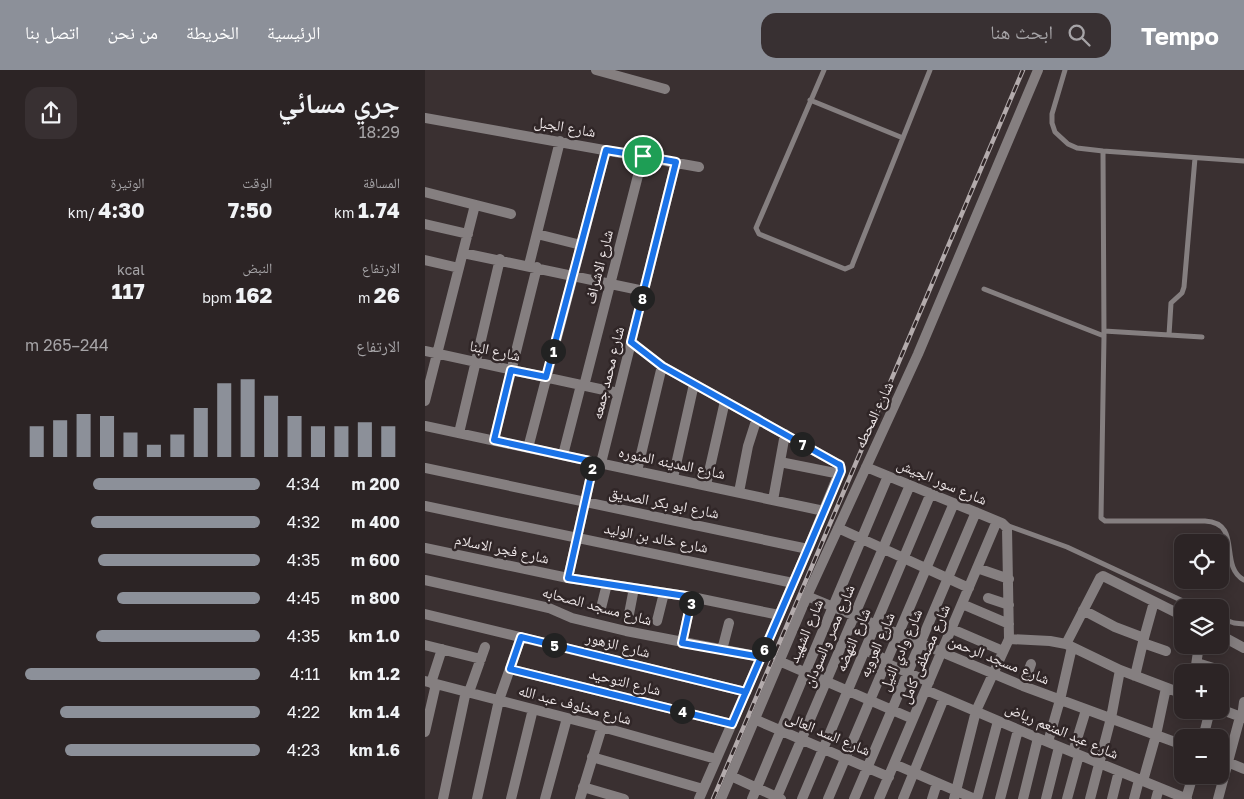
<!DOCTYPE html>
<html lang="ar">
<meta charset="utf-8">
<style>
:root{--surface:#2c2425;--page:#383032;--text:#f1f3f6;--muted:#a6a4a7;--line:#484142;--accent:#8c9099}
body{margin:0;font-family:"Golos Text","Noto Naskh Arabic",sans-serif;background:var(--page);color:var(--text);direction:rtl;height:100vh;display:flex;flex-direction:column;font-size:19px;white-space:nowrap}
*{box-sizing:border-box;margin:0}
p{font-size:16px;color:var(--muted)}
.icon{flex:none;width:28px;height:28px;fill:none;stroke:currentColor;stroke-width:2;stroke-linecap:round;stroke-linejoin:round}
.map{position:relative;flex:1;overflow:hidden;direction:ltr}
.details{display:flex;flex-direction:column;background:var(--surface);width:425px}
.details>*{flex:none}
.controls{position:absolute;left:749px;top:464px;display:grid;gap:10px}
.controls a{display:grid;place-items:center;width:55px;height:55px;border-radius:10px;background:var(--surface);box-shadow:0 2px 12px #0003,0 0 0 1px var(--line);font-size:25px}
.pin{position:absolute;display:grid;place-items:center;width:42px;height:42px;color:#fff;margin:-21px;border:2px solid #fff;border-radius:50%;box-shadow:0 1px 5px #0007}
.km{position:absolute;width:25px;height:25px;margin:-12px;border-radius:50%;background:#222;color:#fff;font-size:14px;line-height:25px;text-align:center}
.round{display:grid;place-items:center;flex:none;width:52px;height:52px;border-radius:15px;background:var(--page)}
.overview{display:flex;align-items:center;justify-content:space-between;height:85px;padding:0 25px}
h1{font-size:28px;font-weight:700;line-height:38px}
.stats{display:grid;grid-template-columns:repeat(3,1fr);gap:8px;height:85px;padding:5px 25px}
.stats div{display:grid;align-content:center}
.stats b{font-size:21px;font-weight:700}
.stats small{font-size:14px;font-weight:400}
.stats p{font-size:14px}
.chart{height:140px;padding:10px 25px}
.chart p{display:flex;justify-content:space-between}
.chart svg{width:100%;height:90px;margin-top:5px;stroke:var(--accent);stroke-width:6}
ul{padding:0 25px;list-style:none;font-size:16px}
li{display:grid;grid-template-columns:80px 60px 1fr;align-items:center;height:38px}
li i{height:12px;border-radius:6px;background:var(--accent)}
header{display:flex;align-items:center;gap:30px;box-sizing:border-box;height:70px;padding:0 25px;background:var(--accent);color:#fff}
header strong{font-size:24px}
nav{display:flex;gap:28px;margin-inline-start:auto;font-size:18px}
.search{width:350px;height:45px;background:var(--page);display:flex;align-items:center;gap:12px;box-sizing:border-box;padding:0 18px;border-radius:15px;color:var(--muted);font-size:19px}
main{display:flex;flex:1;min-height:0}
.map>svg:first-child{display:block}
</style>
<header>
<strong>Tempo</strong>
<div class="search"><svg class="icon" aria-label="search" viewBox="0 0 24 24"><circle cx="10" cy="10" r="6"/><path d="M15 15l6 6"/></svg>ابحث هنا</div>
<nav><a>الرئيسية</a><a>الخريطة</a><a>من نحن</a><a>اتصل بنا</a></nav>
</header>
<main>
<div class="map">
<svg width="819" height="729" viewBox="0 0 819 729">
<rect width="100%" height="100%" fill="#3a3031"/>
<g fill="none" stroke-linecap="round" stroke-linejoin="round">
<path stroke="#857f80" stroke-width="5" d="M399 0 331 158 334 164 420 199 427 196 428 193 505 0
M640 0 627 44V53L630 62 643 74 652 78 678 81 819 91
M385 30 478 68
M678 81 679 266 676 448 680 451H780C818 453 793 496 819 510
M559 219 679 266
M679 261 777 267
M744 265 746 233 757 223 759 217 770 88
M581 455 642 477 773 538
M795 548 809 553 819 554"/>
<path stroke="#857f80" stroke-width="10" d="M171 0 240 19
M0 48 274 97
M0 122 86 144
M0 154 43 164
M112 164 156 175
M38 183 219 221
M0 190 34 198
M104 195 135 71
M206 272 237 296 413 394 416 398 383 479 274 729
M0 281 193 323
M159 316 218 86
M0 331 50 135
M0 356 399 441
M34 363 75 189
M69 370 112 197
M103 378 181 80
M138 385 156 315
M355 392 415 404
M176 393 251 92
M441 397 577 453 582 458 584 569 551 641 529 729
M0 398 383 479
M212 401 237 296
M248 408 269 314
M281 415 300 331
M314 422 323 376 332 348
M348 430 360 364
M0 436 368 513
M413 458 544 518
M0 478 143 508 267 527 354 545
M552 498 584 509
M143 508 169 392
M0 510 124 538 147 548 201 561 336 587
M382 526 598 616 758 675
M563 528 584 535
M537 534 584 554
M176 538 182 514
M658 540 690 557 719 568
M0 544 321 622
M204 544 209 518
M232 551 239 523
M527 559 578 581
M795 565 819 578
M584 569 625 571 641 574 695 600 758 624
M257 573 267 527
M718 573 741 581
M641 574 675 508 678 506 758 546
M0 575 56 589
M297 580 304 553
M440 580 462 590
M354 591 488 649
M461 593 504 612
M772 593 795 600
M85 599 307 654
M770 602 774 575
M710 606 719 568 729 532
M0 611 177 657 291 689
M6 613 17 579
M598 616 606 594
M501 620 613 668 762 729
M44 622 60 577
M795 639 819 648
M817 647 819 632
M329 649 464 707
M0 662 11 614
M778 668 785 640
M623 672 635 630 647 577
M648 682 661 640
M167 687 278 719
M795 689 819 699
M469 694 550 729
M306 706 356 729
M718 711 731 665 741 618
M158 717 199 729
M18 729 41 621
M52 729 74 630 96 567
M86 729 108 639
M120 729 142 648
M155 729 177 657
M296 729 382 526 493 284 613 0
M327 729 463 406
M351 729 485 415
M377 729 506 423
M403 729 529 433
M429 729 551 442
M454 729 572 451
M478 729 519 628
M507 729 512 713
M552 729 573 651
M575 729 593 660
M598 729 613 668
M621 729 634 677
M642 729 654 685
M665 729 686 648 695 600
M687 729 694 701
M709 729 714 710
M731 729 734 718
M761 729 768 705
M793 729 815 647"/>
<g stroke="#b3abac" stroke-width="4.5">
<path id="rail" d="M288 729 598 0"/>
</g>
<use href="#rail" stroke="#302627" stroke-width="2.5" stroke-dasharray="8" stroke-linecap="butt"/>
</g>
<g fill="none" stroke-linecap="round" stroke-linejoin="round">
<g stroke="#fff" stroke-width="10">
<path id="route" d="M218 86 181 80 121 307 86 300 69 370 169 392 143 508 267 527 257 573 336 587 307 654 85 599 96 567 321 622C353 548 385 475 416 401L415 395 413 394 237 296 206 272 251 92 218 86"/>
</g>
<use href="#route" stroke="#1a73e8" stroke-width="6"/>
</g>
<g text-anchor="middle" stroke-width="5" stroke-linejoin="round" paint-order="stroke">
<g font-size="15" fill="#ede6e7" stroke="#302627">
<text transform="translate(140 57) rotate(10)" y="5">شارع الجبل</text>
<text transform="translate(174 197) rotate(-76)" y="5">شارع الاشراف</text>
<text transform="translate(70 281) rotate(12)" y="5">شارع البنا</text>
<text transform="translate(183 303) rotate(-76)" y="5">شارع محمد جمعه</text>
<text transform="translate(449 345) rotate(-65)" y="5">شارع المحطه</text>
<text transform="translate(247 393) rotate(12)" y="5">شارع المدينه المنوره</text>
<text transform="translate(517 412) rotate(23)" y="5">شارع سور الجيش</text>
<text transform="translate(239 433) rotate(11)" y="5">شارع ابو بكر الصديق</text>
<text transform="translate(231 468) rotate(11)" y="5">شارع خالد بن الوليد</text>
<text transform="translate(77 479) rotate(12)" y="5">شارع فجر الاسلام</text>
<text transform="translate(172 536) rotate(15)" y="5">شارع مسجد الصحابه</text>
<text transform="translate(381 561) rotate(-67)" y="5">شارع الشهيد</text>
<text transform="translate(404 566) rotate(-67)" y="5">شارع مصر والسودان</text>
<text transform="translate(428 570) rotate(-67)" y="5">شارع النهضه</text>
<text transform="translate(193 575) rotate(14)" y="5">شارع الزهور</text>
<text transform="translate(452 575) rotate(-67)" y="5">شارع العروبه</text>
<text transform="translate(476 580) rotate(-67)" y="5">شارع وادي النيل</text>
<text transform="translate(500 584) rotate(-67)" y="5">شارع مصطفى كامل</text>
<text transform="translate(574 590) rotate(22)" y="5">شارع مسجد الرحمن</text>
<text transform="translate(200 612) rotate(14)" y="5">شارع التوحيد</text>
<text transform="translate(150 635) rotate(15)" y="5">شارع مخلوف عبد الله</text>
<text transform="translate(637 661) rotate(23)" y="5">شارع عبد المنعم رياض</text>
<text transform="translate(403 664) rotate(23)" y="5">شارع السد العالى</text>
</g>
</g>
</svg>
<div class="controls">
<a><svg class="icon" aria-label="locate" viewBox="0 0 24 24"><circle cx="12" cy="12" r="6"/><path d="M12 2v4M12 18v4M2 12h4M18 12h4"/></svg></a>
<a><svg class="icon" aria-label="layers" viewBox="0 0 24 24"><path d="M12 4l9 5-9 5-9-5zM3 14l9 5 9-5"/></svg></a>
<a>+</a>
<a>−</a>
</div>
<div class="pin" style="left:218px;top:86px;background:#1e9e55"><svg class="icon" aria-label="arrive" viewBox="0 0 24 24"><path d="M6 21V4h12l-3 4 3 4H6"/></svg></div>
<b class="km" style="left:128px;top:281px">1</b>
<b class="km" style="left:167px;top:398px">2</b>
<b class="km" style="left:266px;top:533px">3</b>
<b class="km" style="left:257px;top:641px">4</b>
<b class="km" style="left:129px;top:575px">5</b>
<b class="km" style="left:339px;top:579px">6</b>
<b class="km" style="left:377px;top:374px">7</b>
<b class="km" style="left:217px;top:228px">8</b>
</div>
<section class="details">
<div class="overview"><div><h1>جري مسائي</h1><p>18:29</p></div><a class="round"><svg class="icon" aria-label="share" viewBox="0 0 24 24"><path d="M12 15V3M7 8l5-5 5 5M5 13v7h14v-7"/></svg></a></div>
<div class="stats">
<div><p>المسافة</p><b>1.74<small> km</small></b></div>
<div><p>الوقت</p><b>7:50</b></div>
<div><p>الوتيرة</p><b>4:30<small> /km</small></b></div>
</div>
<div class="stats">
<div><p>الارتفاع</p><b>26<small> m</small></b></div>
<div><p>النبض</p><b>162<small> bpm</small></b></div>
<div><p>kcal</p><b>117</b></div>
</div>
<div class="chart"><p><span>الارتفاع</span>244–265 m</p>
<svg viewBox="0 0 160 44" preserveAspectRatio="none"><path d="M5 44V29M15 44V26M25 44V23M35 44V24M45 44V32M55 44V38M65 44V33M75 44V20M85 44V8M95 44V6M105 44V14M115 44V24M125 44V29M135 44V29M145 44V27M155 44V29"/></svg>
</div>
<ul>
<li><b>200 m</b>4:34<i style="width:71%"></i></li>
<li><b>400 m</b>4:32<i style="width:72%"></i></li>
<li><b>600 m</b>4:35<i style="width:69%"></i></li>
<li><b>800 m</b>4:45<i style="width:61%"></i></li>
<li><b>1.0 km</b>4:35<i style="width:70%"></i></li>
<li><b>1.2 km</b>4:11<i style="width:100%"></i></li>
<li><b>1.4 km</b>4:22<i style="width:85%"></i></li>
<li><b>1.6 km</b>4:23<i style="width:83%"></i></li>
</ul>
</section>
</main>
